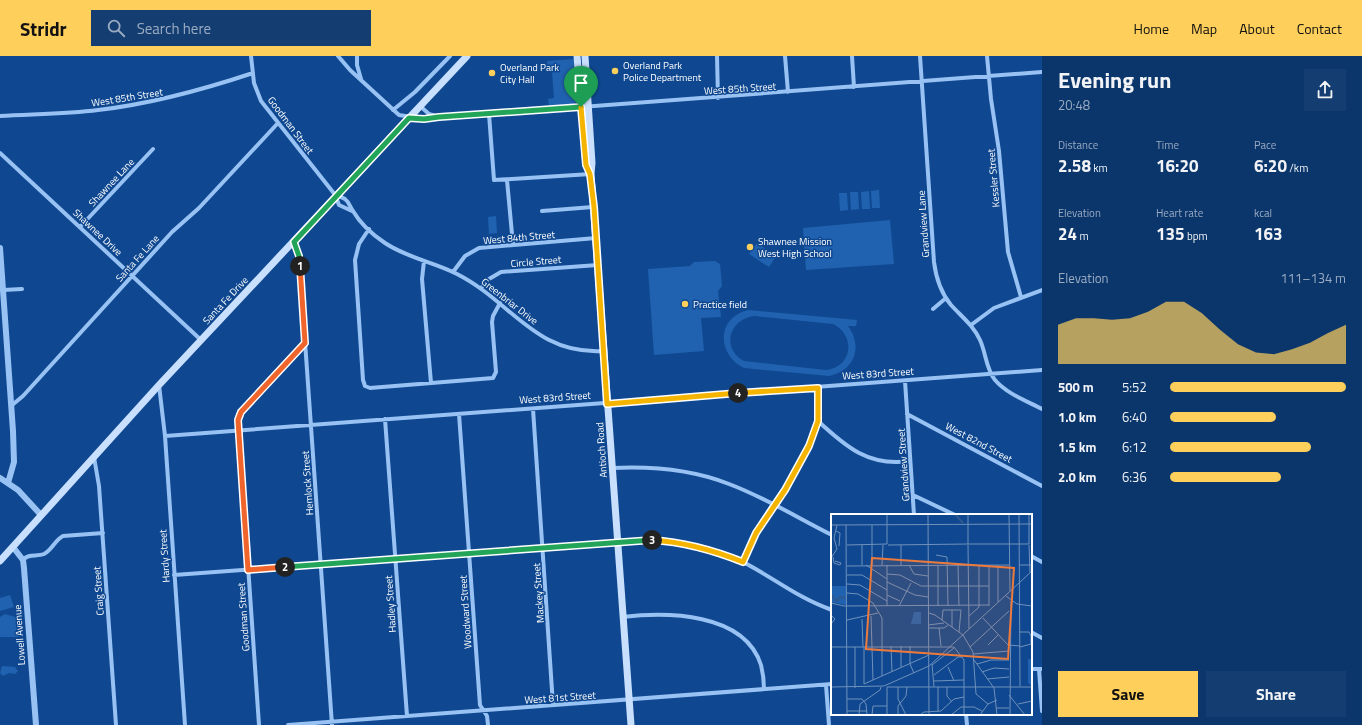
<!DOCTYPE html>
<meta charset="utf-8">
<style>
:root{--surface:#0b366c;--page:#143e72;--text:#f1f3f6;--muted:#9aabc2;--accent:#ffcf5b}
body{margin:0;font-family:"Titillium Web",sans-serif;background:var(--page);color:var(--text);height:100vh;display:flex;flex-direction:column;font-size:15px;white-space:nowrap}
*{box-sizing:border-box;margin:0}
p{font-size:13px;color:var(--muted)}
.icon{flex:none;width:22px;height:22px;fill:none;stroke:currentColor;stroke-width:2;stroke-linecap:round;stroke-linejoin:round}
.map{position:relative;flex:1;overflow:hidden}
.details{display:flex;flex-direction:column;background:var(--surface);width:320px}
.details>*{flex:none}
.pin{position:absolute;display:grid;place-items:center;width:34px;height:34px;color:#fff;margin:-41px -17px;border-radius:50% 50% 50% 0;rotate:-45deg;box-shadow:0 0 4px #0007}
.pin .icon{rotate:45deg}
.km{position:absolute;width:20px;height:20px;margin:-10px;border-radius:50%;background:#222;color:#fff;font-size:11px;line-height:20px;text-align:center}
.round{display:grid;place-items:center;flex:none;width:42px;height:42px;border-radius:0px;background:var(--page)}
.overview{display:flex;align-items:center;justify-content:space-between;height:68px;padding:0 16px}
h1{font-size:22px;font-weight:700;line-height:30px}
.stats{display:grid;grid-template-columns:repeat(3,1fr);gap:6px;height:68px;padding:4px 16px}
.stats div{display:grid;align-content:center}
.stats b{font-size:17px;font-weight:700}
.stats small{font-size:11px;font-weight:400}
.stats p{font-size:11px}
.chart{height:112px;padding:8px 16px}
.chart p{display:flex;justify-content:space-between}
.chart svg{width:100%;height:72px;margin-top:4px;fill:var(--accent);opacity:.7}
.cta{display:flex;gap:8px;margin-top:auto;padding:8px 16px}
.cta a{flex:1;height:46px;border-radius:0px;background:var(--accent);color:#111;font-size:16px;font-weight:700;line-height:46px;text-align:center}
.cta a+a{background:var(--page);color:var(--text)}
ul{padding:0 16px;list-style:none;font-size:13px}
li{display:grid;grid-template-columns:64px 48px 1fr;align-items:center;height:30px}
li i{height:10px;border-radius:5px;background:var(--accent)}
header{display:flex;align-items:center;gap:24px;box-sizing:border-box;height:56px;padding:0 20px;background:var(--accent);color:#111}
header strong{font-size:19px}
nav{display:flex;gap:22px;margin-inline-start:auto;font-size:14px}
.search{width:280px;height:36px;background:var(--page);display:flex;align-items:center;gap:10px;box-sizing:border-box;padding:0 14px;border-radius:0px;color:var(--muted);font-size:15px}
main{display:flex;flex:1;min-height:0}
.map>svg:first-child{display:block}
</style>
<header>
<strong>Stridr</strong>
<div class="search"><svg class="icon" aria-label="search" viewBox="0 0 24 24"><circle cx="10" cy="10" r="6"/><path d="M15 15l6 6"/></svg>Search here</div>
<nav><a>Home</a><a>Map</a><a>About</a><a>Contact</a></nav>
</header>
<main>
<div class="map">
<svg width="1042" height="669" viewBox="0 0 1042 669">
<rect width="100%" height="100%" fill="#0f4890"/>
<path fill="#2062b0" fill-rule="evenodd" d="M575 3 577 45 574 48 549 50 548 43 554 42 552 16H548L547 5Z
M879 134 880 152H872L871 135Z
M869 135 870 153H862L861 136Z
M850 136H858L859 153 851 154Z
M839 137H847L848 154 840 155Z
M496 160 497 177 489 178 488 161Z
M890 164 894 208 806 214 803 172Z
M757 187 776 200 769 211 749 198Z
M715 205 720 208 722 230 718 235 721 261 701 262 704 295 654 299 648 213 690 210 694 206Z
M748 254 857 264 856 270H848C863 290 855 315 829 320L744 312C716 298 717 261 748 254ZM755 260 833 268C856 279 853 311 826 314L744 305C720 292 730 262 755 260Z
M10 539 14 551 0 555V542Z
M5 558 19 562 20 578 18 581H0V561Z
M2 610 15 611 18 615 15 618 9 617 3 620 0 617Z"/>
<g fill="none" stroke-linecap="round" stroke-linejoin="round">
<path stroke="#98c2f3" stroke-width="4" d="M251 0 254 27 261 45 336 140
M338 0 350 14 399 59 424 63 1042 16
M357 0V9L361 23
M717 0 718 42
M785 0 788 36
M852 0 854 31
M920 0 934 206C936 222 941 237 951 249 962 261 973 269 980 284 986 297 986 313 995 324 1007 338 1027 345 1042 353
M987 0 991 43 999 95 1008 196 1021 241
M420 50 429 58 439 61
M393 54 415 36 450 0
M489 58 494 124 591 118
M0 60C33 58 66 58 98 54 151 48 202 34 253 17
M0 97 201 284
M507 124 513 189
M336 140C339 140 342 141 345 143 349 146 350 151 353 155 360 167 373 179 385 187 407 202 434 206 457 218 512 246 535 299 603 295
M336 141 339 149 352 155
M542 155 593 151
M80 171 153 93
M369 173 359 188 355 204 363 324 365 330 370 332 493 322 496 316 492 266 493 260 500 247
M294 186 299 200 332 669
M424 205 422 223 431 327
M453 216 465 200 479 192 596 182
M481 232 489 223 501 216 598 209
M3 234 22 233
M933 253 946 242
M971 269 994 252 1042 234
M905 325 914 459
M159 329 165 380 185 669
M11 350 23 340 172 176 199 152 278 67
M533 353 553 649
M459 358 480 649 487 660 488 669
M907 358 1042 430
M385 363 407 660
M818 365C846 391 869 411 910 405
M165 380 1042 314
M94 401 99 430 116 669
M612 412C652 410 691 413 729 428 764 441 798 462 832 479
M913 439 955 459
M1031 500 1042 506
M23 504C28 497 37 501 44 498 52 494 55 484 63 480L103 477
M743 505C747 496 751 486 755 477 781 428 825 394 818 332
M174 519 634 485C675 484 718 490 754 512 780 527 803 544 832 554
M622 561C667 556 744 556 761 609 763 617 764 625 764 633
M1031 576 1042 582
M1031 613H1042
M1039 613 1042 655
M826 629 829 669
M966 658 967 669
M259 669 238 364 241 356 305 287
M288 669 832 628"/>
<path stroke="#98c2f3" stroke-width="6" d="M0 192 13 375 14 406 8 427
M0 422 18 434 41 459
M13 491 23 504 24 512 36 669"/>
<path stroke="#c8dffd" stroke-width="7" d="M577 0 586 109 591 118
M585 0 592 107 591 118 631 669
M0 505 159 329 467 0"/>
</g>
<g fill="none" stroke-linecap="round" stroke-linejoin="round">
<g stroke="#fff" stroke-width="8">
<path id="split-1" d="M300 210 299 200 294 186 409 62 424 63 439 61 581 51"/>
</g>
<g stroke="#fff" stroke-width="8">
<path id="split-2" d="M285 511 248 514 238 364 241 356 305 287 300 210"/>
</g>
<g stroke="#fff" stroke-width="8">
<path id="split-3" d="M285 511 652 484"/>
</g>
<g stroke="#fff" stroke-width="8">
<path id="split-4" d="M652 484C684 486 713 494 743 506L756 477 785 434 809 390 818 365V332L738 337"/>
</g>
<g stroke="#fff" stroke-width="8">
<path id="split-5" d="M581 51 586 109 590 118 594 151 607 348 738 337"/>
</g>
<use href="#split-1" stroke="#22a559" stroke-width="5"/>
<use href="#split-2" stroke="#f0652b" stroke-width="5"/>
<use href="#split-3" stroke="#22a559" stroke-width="5"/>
<use href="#split-4" stroke="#f5b400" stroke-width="5"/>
<use href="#split-5" stroke="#f5b400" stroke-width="5"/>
</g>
<g fill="#ffcf5b" stroke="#0f4890" stroke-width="1.5">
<circle cx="615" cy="15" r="4"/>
<circle cx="492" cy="17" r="4"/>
<circle cx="750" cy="191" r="4"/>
<circle cx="685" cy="248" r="4"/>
</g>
<g text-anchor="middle" stroke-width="3" stroke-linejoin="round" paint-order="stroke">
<g font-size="10" fill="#fff" stroke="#0f4890" text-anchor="start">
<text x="623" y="13">Overland Park<tspan x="623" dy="12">Police Department</tspan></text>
<text x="500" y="15">Overland Park<tspan x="500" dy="12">City Hall</tspan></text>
<text x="758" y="189">Shawnee Mission<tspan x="758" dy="12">West High School</tspan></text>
<text x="693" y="252">Practice field</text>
</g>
<g font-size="10" fill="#fff" stroke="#0f4890">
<text transform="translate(740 32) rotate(-4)" y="4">West 85th Street</text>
<text transform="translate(127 41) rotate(-9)" y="4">West 85th Street</text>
<text transform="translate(291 69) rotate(53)" y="4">Goodman Street</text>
<text transform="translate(993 122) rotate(-95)" y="4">Kessler Street</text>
<text transform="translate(111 126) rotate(-47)" y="4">Shawnee Lane</text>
<text transform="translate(923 168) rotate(-94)" y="4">Grandview Lane</text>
<text transform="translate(98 176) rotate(43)" y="4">Shawnee Drive</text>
<text transform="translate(519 181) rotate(-5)" y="4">West 84th Street</text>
<text transform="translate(137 202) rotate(-48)" y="4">Santa Fe Lane</text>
<text transform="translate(536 205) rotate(-5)" y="4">Circle Street</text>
<text transform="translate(225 244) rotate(-47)" y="4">Santa Fe Drive</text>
<text transform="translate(510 245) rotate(38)" y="4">Greenbriar Drive</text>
<text transform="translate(878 317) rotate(-4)" y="4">West 83rd Street</text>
<text transform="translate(555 341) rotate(-4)" y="4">West 83rd Street</text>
<text transform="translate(979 386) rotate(28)" y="4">West 82nd Street</text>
<text transform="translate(601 394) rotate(-94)" y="4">Antioch Road</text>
<text transform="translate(903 409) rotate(-94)" y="4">Grandview Street</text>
<text transform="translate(307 427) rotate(-94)" y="4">Hemlock Street</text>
<text transform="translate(164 500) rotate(-94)" y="4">Hardy Street</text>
<text transform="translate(98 535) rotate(-94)" y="4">Craig Street</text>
<text transform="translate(538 537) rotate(-94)" y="4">Mackey Street</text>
<text transform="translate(390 548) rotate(-94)" y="4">Hadley Street</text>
<text transform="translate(465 556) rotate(-94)" y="4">Woodward Street</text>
<text transform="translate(243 561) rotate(-94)" y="4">Goodman Street</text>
<text transform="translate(19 579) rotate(-94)" y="4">Lowell Avenue</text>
<text transform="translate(560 641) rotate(-4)" y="4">West 81st Street</text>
</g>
</g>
<g transform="translate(831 458)">
<rect width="201" height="201" fill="#0f4890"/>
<path d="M0 69 1 72H15V91L0 88ZM83 98H90V110H80ZM197 145H201V172L197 169Z" fill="#2062b0"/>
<path fill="none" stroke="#2e588e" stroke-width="2" d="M124 0 132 9M0 81 6 87 9 83 14 84"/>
<path fill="none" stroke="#6f91bc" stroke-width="1" d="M56 0V30M178 0 179 77M188 0 189 172M198 0V30M97 1 98 201M0 11 201 10M15 11 16 201M41 11V51M5 17 9 19 8 32M137 30V0M138 30H198M16 31 56 30M31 31V51M57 31 138 30M137 31 138 115M198 31 199 58M105 41 116 43 117 92M2 43 3 49 9 51 10 49 4 47M0 44 6 35 3 24 6 11M35 51 56 65M51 51 52 31M56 51V92M70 51V31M78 51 83 60 97 62M127 51 128 92M167 51V88M188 51H201M16 52 178 51M56 60 69 61 90 72H158M16 61H31L56 76M56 68 84 81 97 83M16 70 29 71 56 87M16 79 27 80 42 89 51 104V162M56 81 69 87M175 82 186 90 201 92M0 89 13 92 158 91M68 92 80 69M107 92V51M158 92V51M98 99 104 101 132 121 142 138 145 180 157 190M0 101 4 105 0 110M40 102 42 166M138 102 148 93V51M152 104 177 131 189 132M31 105 32 133M16 106 47 99M111 106 112 96H130L128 118M97 111 113 109M121 113V96M98 114H113L117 111M108 114 110 132M189 118H198L200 122V130L189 133M157 131 167 121M60 132 61 158M70 132V153M79 132V150L83 159M0 133H123L133 146V201M33 133V170M139 133 178 97M142 140 178 137M143 146 163 174 166 201M101 150 103 173M146 150 160 146H178M101 151 123 134M117 153 123 167M151 158 163 154 178 155M103 161 127 143H131M156 165 178 163M103 167 133 166M33 170 98 141M0 173 53 172 98 152 201 57M67 173V185L75 201M107 173V198M116 173V182L121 188M24 174V133M178 181 194 201M16 185H31L35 190 36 201M187 190 201 187M165 194H178M16 197H36M28 201 29 190 49 176 50 173M41 201 42 192H56M41 201H56M56 201V173H201M67 201V192L75 182 76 173M89 201 93 198 110 197 123 185 133 183M120 201 130 193H143L151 197M149 201 157 190 166 186M179 201 180 87"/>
<path fill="#ed7a3d" fill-opacity="0.15" stroke="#ed7a3d" stroke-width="2" d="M41 44 183 54 177 145 35 135Z"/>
<rect width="201" height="201" fill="none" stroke="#fff" stroke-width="2"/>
</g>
</svg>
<div class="pin" style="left:581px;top:51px;background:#1e9e55"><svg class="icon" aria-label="arrive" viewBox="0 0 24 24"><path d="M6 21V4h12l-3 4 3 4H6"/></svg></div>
<b class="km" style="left:300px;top:210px">1</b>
<b class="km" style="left:285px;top:511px">2</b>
<b class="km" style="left:652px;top:484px">3</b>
<b class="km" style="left:738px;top:337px">4</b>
</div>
<section class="details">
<div class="overview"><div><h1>Evening run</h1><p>20:48</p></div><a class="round"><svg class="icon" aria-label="share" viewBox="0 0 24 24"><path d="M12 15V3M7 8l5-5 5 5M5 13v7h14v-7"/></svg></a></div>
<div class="stats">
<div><p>Distance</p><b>2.58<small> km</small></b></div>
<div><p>Time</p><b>16:20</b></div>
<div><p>Pace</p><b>6:20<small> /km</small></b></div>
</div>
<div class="stats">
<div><p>Elevation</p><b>24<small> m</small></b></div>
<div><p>Heart rate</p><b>135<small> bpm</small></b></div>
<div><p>kcal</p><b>163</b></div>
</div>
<div class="chart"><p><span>Elevation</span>111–134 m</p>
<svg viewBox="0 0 160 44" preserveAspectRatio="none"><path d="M0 44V20L10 16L20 16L30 17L40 16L50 12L60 6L70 6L80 13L90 23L100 32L110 37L120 38L130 35L140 31L150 25L160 20V44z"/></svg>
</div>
<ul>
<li><b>500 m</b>5:52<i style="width:100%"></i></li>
<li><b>1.0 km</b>6:40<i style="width:60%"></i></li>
<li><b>1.5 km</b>6:12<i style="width:80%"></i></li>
<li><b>2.0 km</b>6:36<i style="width:63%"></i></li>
</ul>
<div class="cta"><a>Save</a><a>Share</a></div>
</section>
</main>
